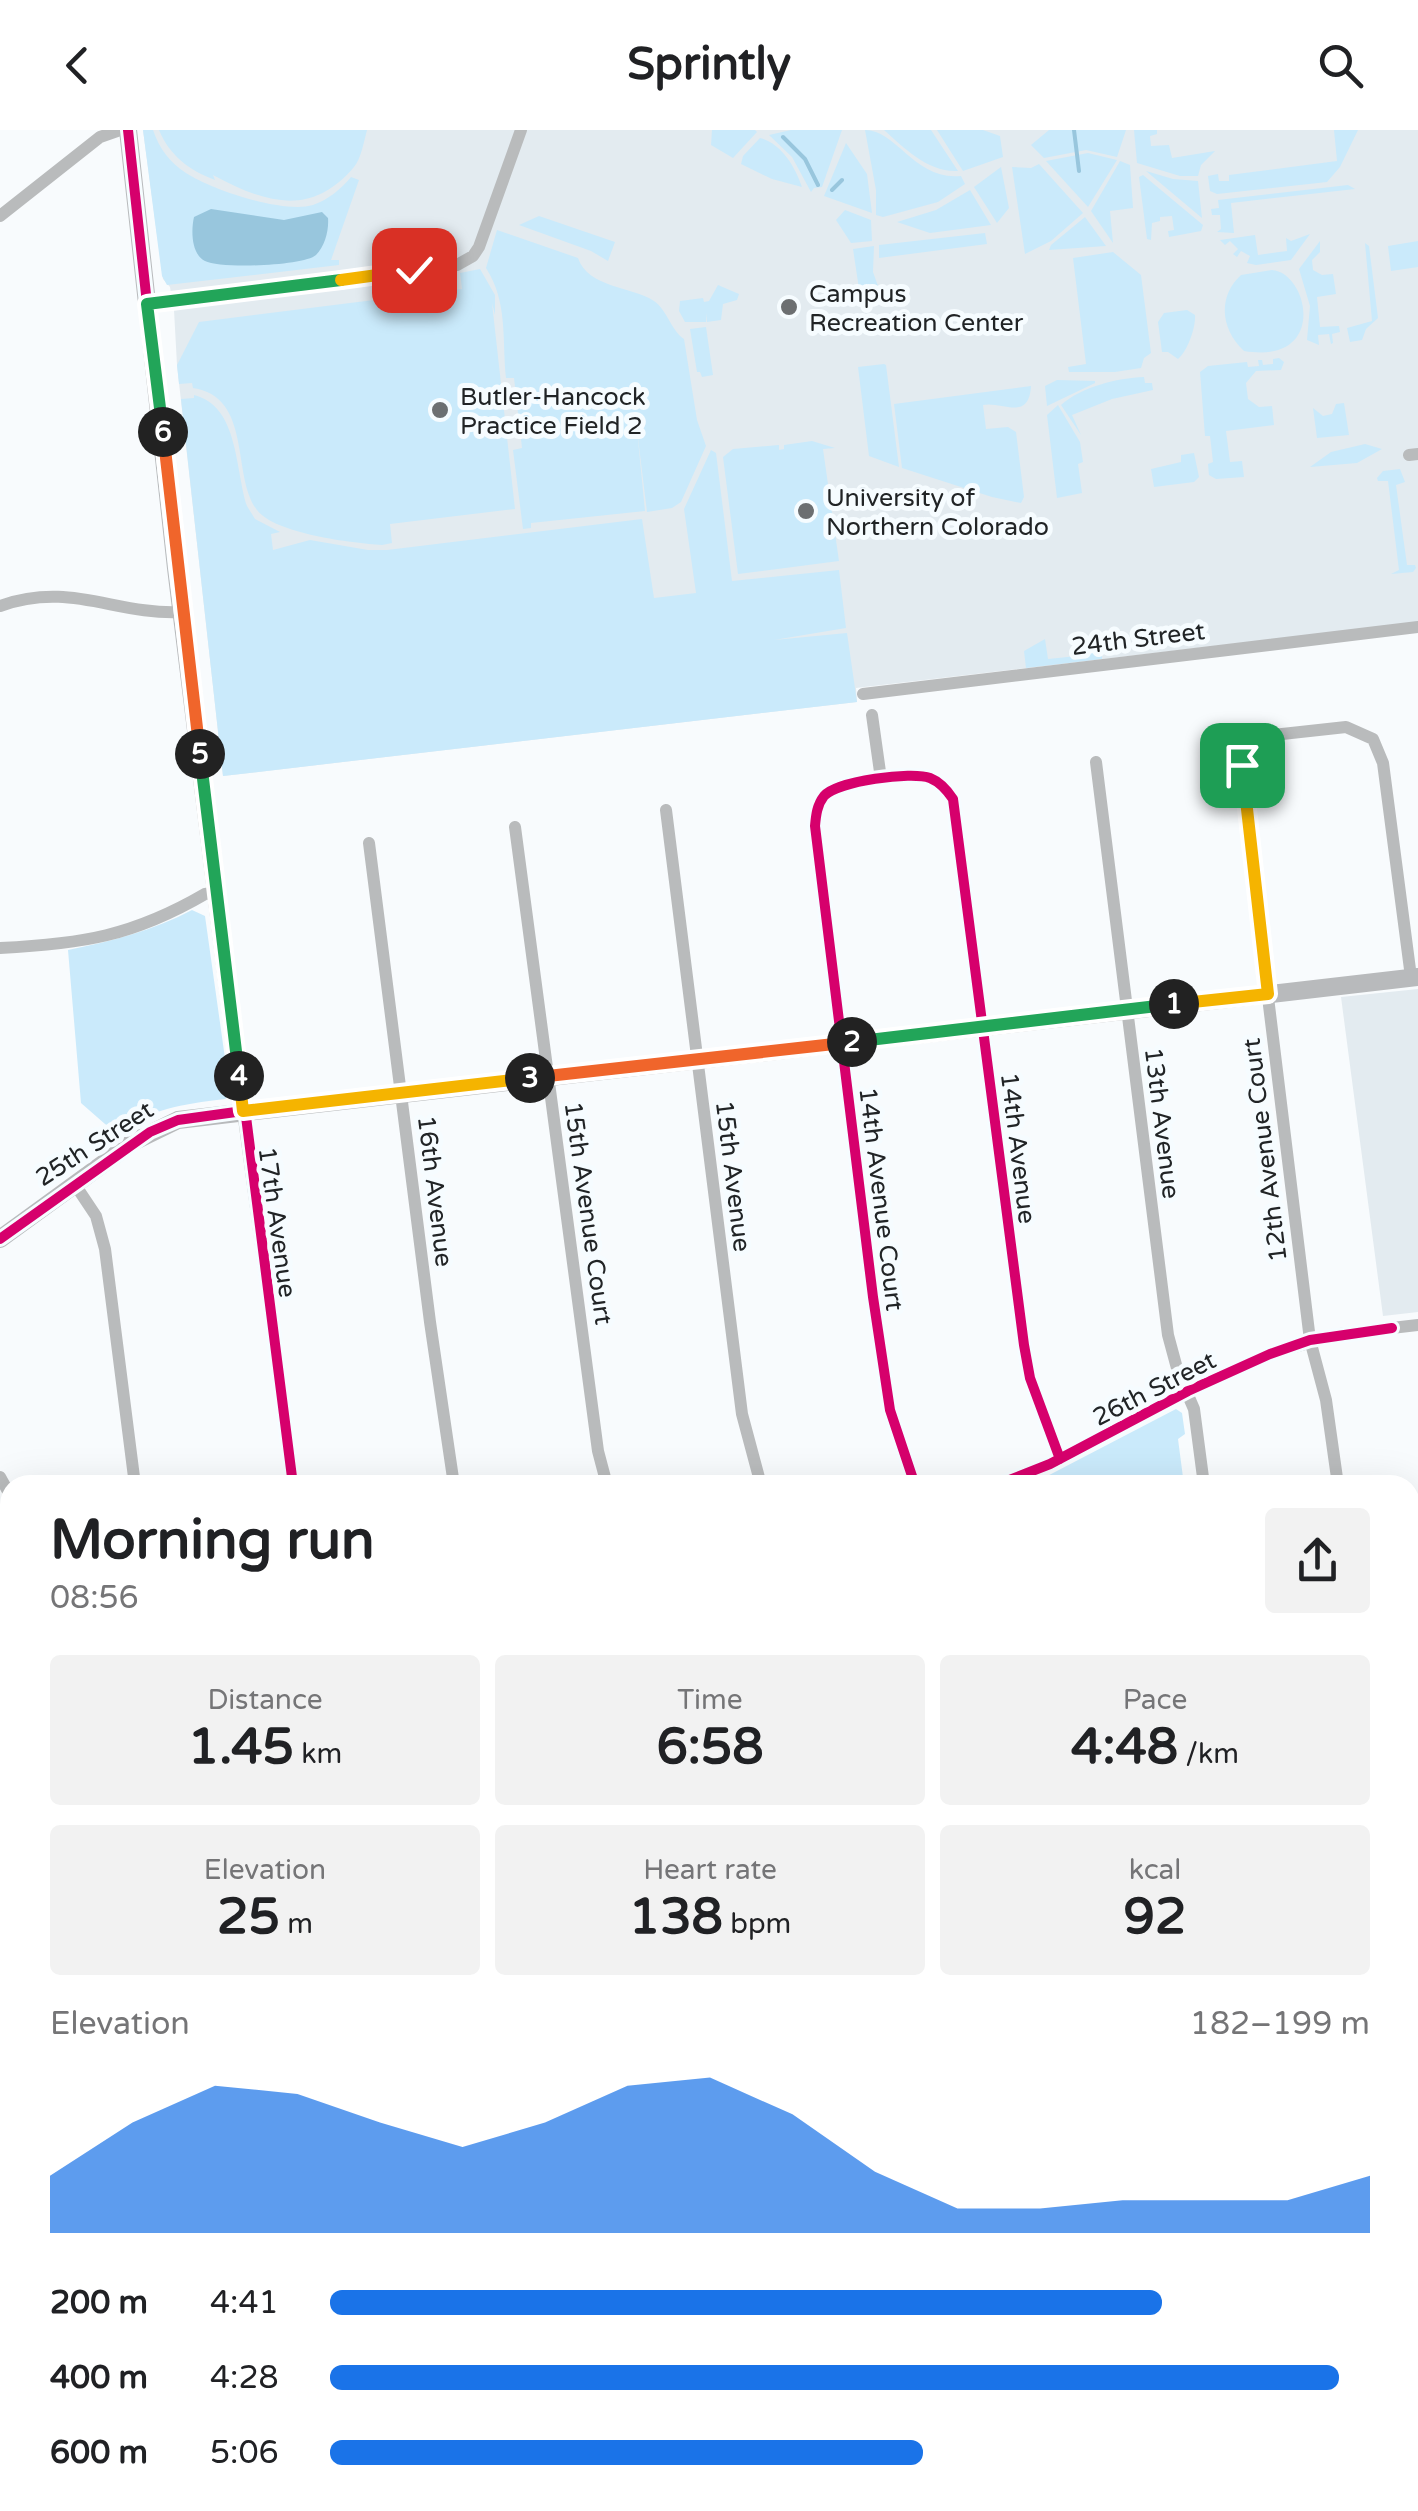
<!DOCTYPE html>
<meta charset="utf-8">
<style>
:root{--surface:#fff;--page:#f2f2f2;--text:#202124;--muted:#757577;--accent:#1a73e8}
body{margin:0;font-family:"Varela Round",sans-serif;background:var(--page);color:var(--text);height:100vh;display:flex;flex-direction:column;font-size:38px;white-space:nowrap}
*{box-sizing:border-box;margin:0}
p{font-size:32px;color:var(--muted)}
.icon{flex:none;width:55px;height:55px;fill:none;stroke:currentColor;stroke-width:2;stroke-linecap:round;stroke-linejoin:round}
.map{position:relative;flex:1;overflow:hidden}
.side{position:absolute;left:0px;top:1345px;width:1420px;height:1038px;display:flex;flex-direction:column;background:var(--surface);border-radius:30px 30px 0 0;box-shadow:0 10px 40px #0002}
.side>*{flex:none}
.pin{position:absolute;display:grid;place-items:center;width:85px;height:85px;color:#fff;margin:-42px;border-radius:20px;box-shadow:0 5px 15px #0006}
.km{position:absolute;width:50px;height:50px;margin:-25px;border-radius:50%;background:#222;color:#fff;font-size:28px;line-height:50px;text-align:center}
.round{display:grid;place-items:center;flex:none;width:105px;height:105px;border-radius:10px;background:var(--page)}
.summary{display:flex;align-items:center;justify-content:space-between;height:170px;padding:0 50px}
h1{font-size:55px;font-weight:700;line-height:75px}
.metrics{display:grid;grid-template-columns:repeat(3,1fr);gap:15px;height:170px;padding:10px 50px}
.metrics div{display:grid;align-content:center;border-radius:10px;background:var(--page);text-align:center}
.metrics b{font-size:50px;font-weight:700}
.metrics small{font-size:28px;font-weight:400}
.metrics p{font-size:28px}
.chart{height:280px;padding:20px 50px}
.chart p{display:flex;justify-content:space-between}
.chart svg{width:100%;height:180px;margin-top:10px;fill:var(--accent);opacity:.7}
ul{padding:0 50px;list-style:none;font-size:32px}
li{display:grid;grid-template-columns:160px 120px 1fr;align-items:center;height:75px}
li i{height:25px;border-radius:12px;background:var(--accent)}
header{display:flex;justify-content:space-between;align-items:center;height:130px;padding:0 50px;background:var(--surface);font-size:45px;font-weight:700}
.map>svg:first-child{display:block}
</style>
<header><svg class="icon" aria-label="back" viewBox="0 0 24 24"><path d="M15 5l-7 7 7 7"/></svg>Sprintly<svg class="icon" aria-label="search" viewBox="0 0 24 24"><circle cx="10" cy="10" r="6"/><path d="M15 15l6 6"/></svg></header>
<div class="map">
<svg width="1418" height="2381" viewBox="0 0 1418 2381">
<rect width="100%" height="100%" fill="#f8fbfd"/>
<path fill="#e3ebf0" d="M143 0H1418V492L856 558 857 572 223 646 177 235 174 180 170 157 163 149Z
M1418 859V1182L1383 1186 1341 867Z
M0 2214H10V2372L98 2373 99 2381H0Z"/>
<path fill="#caeafb" d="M143 0H153C159 18 170 33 186 43 212 60 284 84 313 75 328 70 341 59 351 47L359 50 331 130H339V135L167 155 162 146Z
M159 0H367C364 11 361 29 354 37 311 88 265 73 213 45L215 50C189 40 170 26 159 0Z
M712 0H755L757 2 733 28 711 15Z
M791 0H842L822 57 814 58 811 62 792 27 769 5Z
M865 0C897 0 915 51 961 46L965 54 938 72 883 87 876 85V60Z
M884 0H931L958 41C929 43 904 18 884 0Z
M937 0H983L1000 6 1003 27 963 41Z
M1049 0H1126L1117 27 1086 20 1044 28 1031 15Z
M1134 0H1157V4L1150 6 1151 16 1169 15 1172 28 1215 21 1201 35 1198 46H1180L1137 33Z
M1334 0H1358L1340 37 1327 52 1217 64 1210 61 1208 46 1218 44 1219 51H1229V45L1337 31Z
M760 8C782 14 795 37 802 57L772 49 741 34 743 26Z
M846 13 867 44 872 83 824 66Z
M1088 23 1117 30 1088 77 1046 31Z
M1120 31 1130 35 1133 78 1110 81 1113 113 1091 81Z
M1039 34 1083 83 1051 111 1025 124 1012 37 1031 38Z
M1001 37 1009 78 997 93 974 57Z
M1146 41 1173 49 1198 51 1202 88Z
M1143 45 1203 95 1201 101 1169 107 1168 101 1174 100 1172 86 1160 87V91L1152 93 1151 110 1147 109 1139 47Z
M1348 55 1355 59 1231 73 1234 103 1217 102 1221 99 1220 85H1212L1211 79 1219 78 1218 70Z
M970 60 991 95 930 103 897 92 936 80Z
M845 80 871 90 872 111 851 113 836 90Z
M539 86 615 112 608 131 591 121 519 95Z
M1085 87 1106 116 1049 120 1051 115Z
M497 100 578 128C588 158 631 156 654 171 667 180 671 200 684 209L697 290 706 316 681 372 672 378 647 382 637 300 645 381 531 393V398L523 399 513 320 522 318 514 248H506C502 209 508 172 486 138Z
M985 103 987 114 879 128V115Z
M1310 104 1291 130 1256 135 1247 133 1250 126 1241 121 1237 127 1233 124 1238 119 1230 111 1225 115 1220 110 1255 105 1258 125 1287 121 1286 108 1291 111Z
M1320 111V122L1312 130 1313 140 1322 145 1333 144 1336 164 1317 167 1320 197 1339 196 1340 202 1332 204 1333 213 1331 214 1329 204 1318 205 1319 215 1307 210 1310 176 1299 139Z
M1418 111V137L1391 141 1388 116Z
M1365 113 1369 116 1378 188 1366 199 1362 210 1350 212 1347 198 1372 191Z
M874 116 873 142 883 170 861 172 853 119Z
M1113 122 1141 145 1151 223 1144 228 1141 238 1115 242H1069L1068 237 1086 234 1073 128Z
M480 139 495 165V185L492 173 515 379 390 394 392 413 382 415C353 413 275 404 257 380 231 346 253 267 193 258L192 253 179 254 177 235 199 192 462 159 460 143Z
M1272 140C1309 143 1328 235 1244 221 1221 200 1217 167 1241 145Z
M718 155 739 164 737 170 723 174 721 190 707 192 706 183V192H685L679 181 680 171 703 168 704 172 709 171Z
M1187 180 1195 185C1196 198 1187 222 1178 229L1168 222H1162L1158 192 1164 183Z
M706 197 713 245 702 247 700 242H697L690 199Z
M1279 228 1284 232 1281 240 1256 241 1246 253 1248 269 1259 277 1272 276 1274 295 1226 301 1230 332 1242 331 1244 347 1216 349 1209 345 1208 334 1213 332 1210 306H1205L1200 242 1208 236 1247 232 1248 237 1259 236 1258 230H1262L1263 235 1273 234V229Z
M884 234 886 235 899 337 869 326 858 237Z
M1144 247 1145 253H1152L1153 260 1112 269 1072 285 1081 305 1061 275C1081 257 1117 248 1144 247Z
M1057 250 1095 251V253L1047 276 1045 256Z
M1031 256C1029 292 1002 271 983 275L986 299 1008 297 1016 302 1024 367 1021 373 992 367 902 338 894 274Z
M194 265C239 276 235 340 247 376L255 389 280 402 271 404 273 420 310 410 368 420H387L642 389 654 468 696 463 684 379 711 320 716 323 732 451 839 440 846 498 774 510 847 503 857 572 223 646 181 269 194 268Z
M1344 273 1349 305 1317 308 1313 278 1323 286 1332 284 1336 274Z
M1058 275 1080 312 1083 332 1078 334 1082 363 1057 368 1047 285Z
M812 311 835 318 823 319 839 431 738 444 723 327 733 319 779 315V320L784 319V315Z
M1365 314 1382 319 1357 333 1310 337 1331 322Z
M1194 323 1199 347 1194 352 1154 357 1151 339 1181 332V325Z
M1400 339 1405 352 1396 355 1407 435H1415L1416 438 1413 442 1391 444 1399 440 1388 351H1378L1377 348 1383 341Z
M1085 505 1102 513V529L1026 538 1024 521 1045 509 1048 529 1087 525Z
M192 780 205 786 230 964 225 969C180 974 153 980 113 1001L81 973 68 820C112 811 152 801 192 780Z
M1176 1279 1182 1283 1185 1304 1178 1309 1184 1355H1030Z
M1418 1854V2159L1410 2160V1856Z
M770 2373 1057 2372 1058 2381H764Z"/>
<path fill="#98c6dd" d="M211 79 284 90 322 82 328 88C329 100 325 116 316 125 304 136 220 139 205 131 191 124 191 100 194 87Z"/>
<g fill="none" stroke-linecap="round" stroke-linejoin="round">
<path stroke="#98c6dd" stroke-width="4" d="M1074 0 1079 41
M783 7 805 29 818 55
M832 60 842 50"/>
<path stroke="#b9bbbc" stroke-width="12" d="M0 86 100 7 120 0
M147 174 457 135 473 126 479 117 521 0
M1409 325 1418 324
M0 476C70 451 115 485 181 482
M863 564 1418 497
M872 585 881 649
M1096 632 1168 1205 1178 1242 1194 1279 1204 1355
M666 680 742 1284 761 1355
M515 697 598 1321 607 1355
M369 713 430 1192 454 1355
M0 818C82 814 133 806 205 764L218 762
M243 981 293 1355
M74 1053 96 1086 105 1119 135 1355
M0 1347 10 1365
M915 1355 890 1280 873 1167 815 696C816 685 817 675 824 666 837 651 912 641 930 648 940 652 947 660 953 669L1024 1215 1030 1248 1060 1329
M997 1355 1050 1334 1188 1261 1270 1224 1340 1204 1418 1195
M1338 1355 1326 1270 1310 1210 1241 647 1248 622 1261 609 1273 605 1346 597 1373 609 1383 633 1411 847
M0 1577 10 1585
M1410 1722 1418 1721
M0 1742 10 1741
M0 1950 10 1949
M0 2220 10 2221
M1410 2295 1418 2294
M553 2372 555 2381
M683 2372 684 2381
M732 2381 746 2379"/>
<path stroke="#b8babc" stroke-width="18" d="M128 0 176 438 243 981
M0 1109 133 1012 178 990 1418 847
M420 2372 421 2381"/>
<path stroke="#b6b9ba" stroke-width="22" d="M1410 1811 1418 1810
M1410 1832 1418 1831
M0 1976 10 1975
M0 1997 10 1996"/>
<g stroke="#f6fcff" stroke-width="16">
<path id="cycleway" d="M128 0 176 438 293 1355
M0 1109 150 1002 178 990 243 981
M915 1355 890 1280 873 1167 815 696C816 685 817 675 824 666 837 651 912 641 930 648 940 652 947 660 953 669L1024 1215 1030 1248 1060 1329
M997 1355 1050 1334 1188 1261 1270 1224 1310 1210 1392 1198"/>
</g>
<use href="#cycleway" stroke="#d6006c" stroke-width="10"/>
</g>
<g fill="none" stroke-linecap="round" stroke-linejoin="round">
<g stroke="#fff" stroke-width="20">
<path id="split-1" d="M1174 874 1268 864 1242 635"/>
</g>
<g stroke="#fff" stroke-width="20">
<path id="split-2" d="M852 912 1174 874"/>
</g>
<g stroke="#fff" stroke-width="20">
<path id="split-3" d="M530 948 852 912"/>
</g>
<g stroke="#fff" stroke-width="20">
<path id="split-4" d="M239 946 243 981 530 948"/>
</g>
<g stroke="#fff" stroke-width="20">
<path id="split-5" d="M200 624 239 946"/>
</g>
<g stroke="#fff" stroke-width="20">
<path id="split-6" d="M163 302 200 624"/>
</g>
<g stroke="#fff" stroke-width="20">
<path id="split-7" d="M163 302 147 174 341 150"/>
</g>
<g stroke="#fff" stroke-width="20">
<path id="split-8" d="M341 150 414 140"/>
</g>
<use href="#split-1" stroke="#f5b400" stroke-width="12"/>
<use href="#split-2" stroke="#22a559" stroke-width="12"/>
<use href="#split-3" stroke="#f0652b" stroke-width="12"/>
<use href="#split-4" stroke="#f5b400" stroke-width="12"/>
<use href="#split-5" stroke="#22a559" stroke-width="12"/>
<use href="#split-6" stroke="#f0652b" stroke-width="12"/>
<use href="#split-7" stroke="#22a559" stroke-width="12"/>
<use href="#split-8" stroke="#f5b400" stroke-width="12"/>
</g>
<g fill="#6c6f71" stroke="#f6fcff" stroke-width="4">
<circle cx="789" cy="177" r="10"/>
<circle cx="440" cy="280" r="10"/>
<circle cx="806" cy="381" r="10"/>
</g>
<g text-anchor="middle" stroke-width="10" stroke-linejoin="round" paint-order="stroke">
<g font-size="25" fill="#212426" stroke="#f6fcff" text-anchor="start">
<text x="809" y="172">Campus<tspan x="809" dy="29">Recreation Center</tspan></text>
<text x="460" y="275">Butler-Hancock<tspan x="460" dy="29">Practice Field 2</tspan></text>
<text x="826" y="376">University of<tspan x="826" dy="29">Northern Colorado</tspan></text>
</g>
<g font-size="25" fill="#212426" stroke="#f6fcff">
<text transform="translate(1138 508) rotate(-7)" y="9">24th Street</text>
<text transform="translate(1163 993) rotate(83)" y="9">13th Avenue</text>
<text transform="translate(94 1013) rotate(-33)" y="9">25th Street</text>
<text transform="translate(1019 1018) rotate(83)" y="9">14th Avenue</text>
<text transform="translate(1264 1020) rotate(-97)" y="9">12th Avenue Court</text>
<text transform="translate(734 1046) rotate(83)" y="9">15th Avenue</text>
<text transform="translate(436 1061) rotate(83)" y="9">16th Avenue</text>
<text transform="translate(882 1069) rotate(83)" y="9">14th Avenue Court</text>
<text transform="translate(589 1083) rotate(82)" y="9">15th Avenue Court</text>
<text transform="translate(278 1092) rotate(82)" y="9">17th Avenue</text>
<text transform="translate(1154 1258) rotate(-27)" y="9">26th Street</text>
</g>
</g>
</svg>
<div class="pin" style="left:1242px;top:635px;background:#1e9e55"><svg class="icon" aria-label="arrive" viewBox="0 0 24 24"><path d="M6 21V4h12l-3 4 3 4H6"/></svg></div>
<div class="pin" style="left:414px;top:140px;background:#d93025"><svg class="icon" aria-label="check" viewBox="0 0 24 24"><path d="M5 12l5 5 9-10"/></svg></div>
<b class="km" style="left:1174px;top:874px">1</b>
<b class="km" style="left:852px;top:912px">2</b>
<b class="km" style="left:530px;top:948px">3</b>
<b class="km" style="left:239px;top:946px">4</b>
<b class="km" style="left:200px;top:624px">5</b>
<b class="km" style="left:163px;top:302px">6</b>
<section class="side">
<div class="summary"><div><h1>Morning run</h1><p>08:56</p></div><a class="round"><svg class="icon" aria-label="share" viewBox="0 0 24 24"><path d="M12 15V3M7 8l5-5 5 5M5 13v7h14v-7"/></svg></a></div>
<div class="metrics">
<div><p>Distance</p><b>1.45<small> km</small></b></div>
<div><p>Time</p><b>6:58</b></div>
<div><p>Pace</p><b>4:48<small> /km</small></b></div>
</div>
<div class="metrics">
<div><p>Elevation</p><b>25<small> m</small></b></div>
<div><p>Heart rate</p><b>138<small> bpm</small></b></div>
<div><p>kcal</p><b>92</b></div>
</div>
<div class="chart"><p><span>Elevation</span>182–199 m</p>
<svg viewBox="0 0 160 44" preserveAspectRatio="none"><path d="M0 44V30L10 17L20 8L30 10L40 17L50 23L60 17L70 8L80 6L90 15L100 29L110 38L120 38L130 36L140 36L150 36L160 30V44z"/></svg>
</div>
<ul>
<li><b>200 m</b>4:41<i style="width:80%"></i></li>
<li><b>400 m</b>4:28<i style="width:97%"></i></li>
<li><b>600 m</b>5:06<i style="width:57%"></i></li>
</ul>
</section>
</div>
